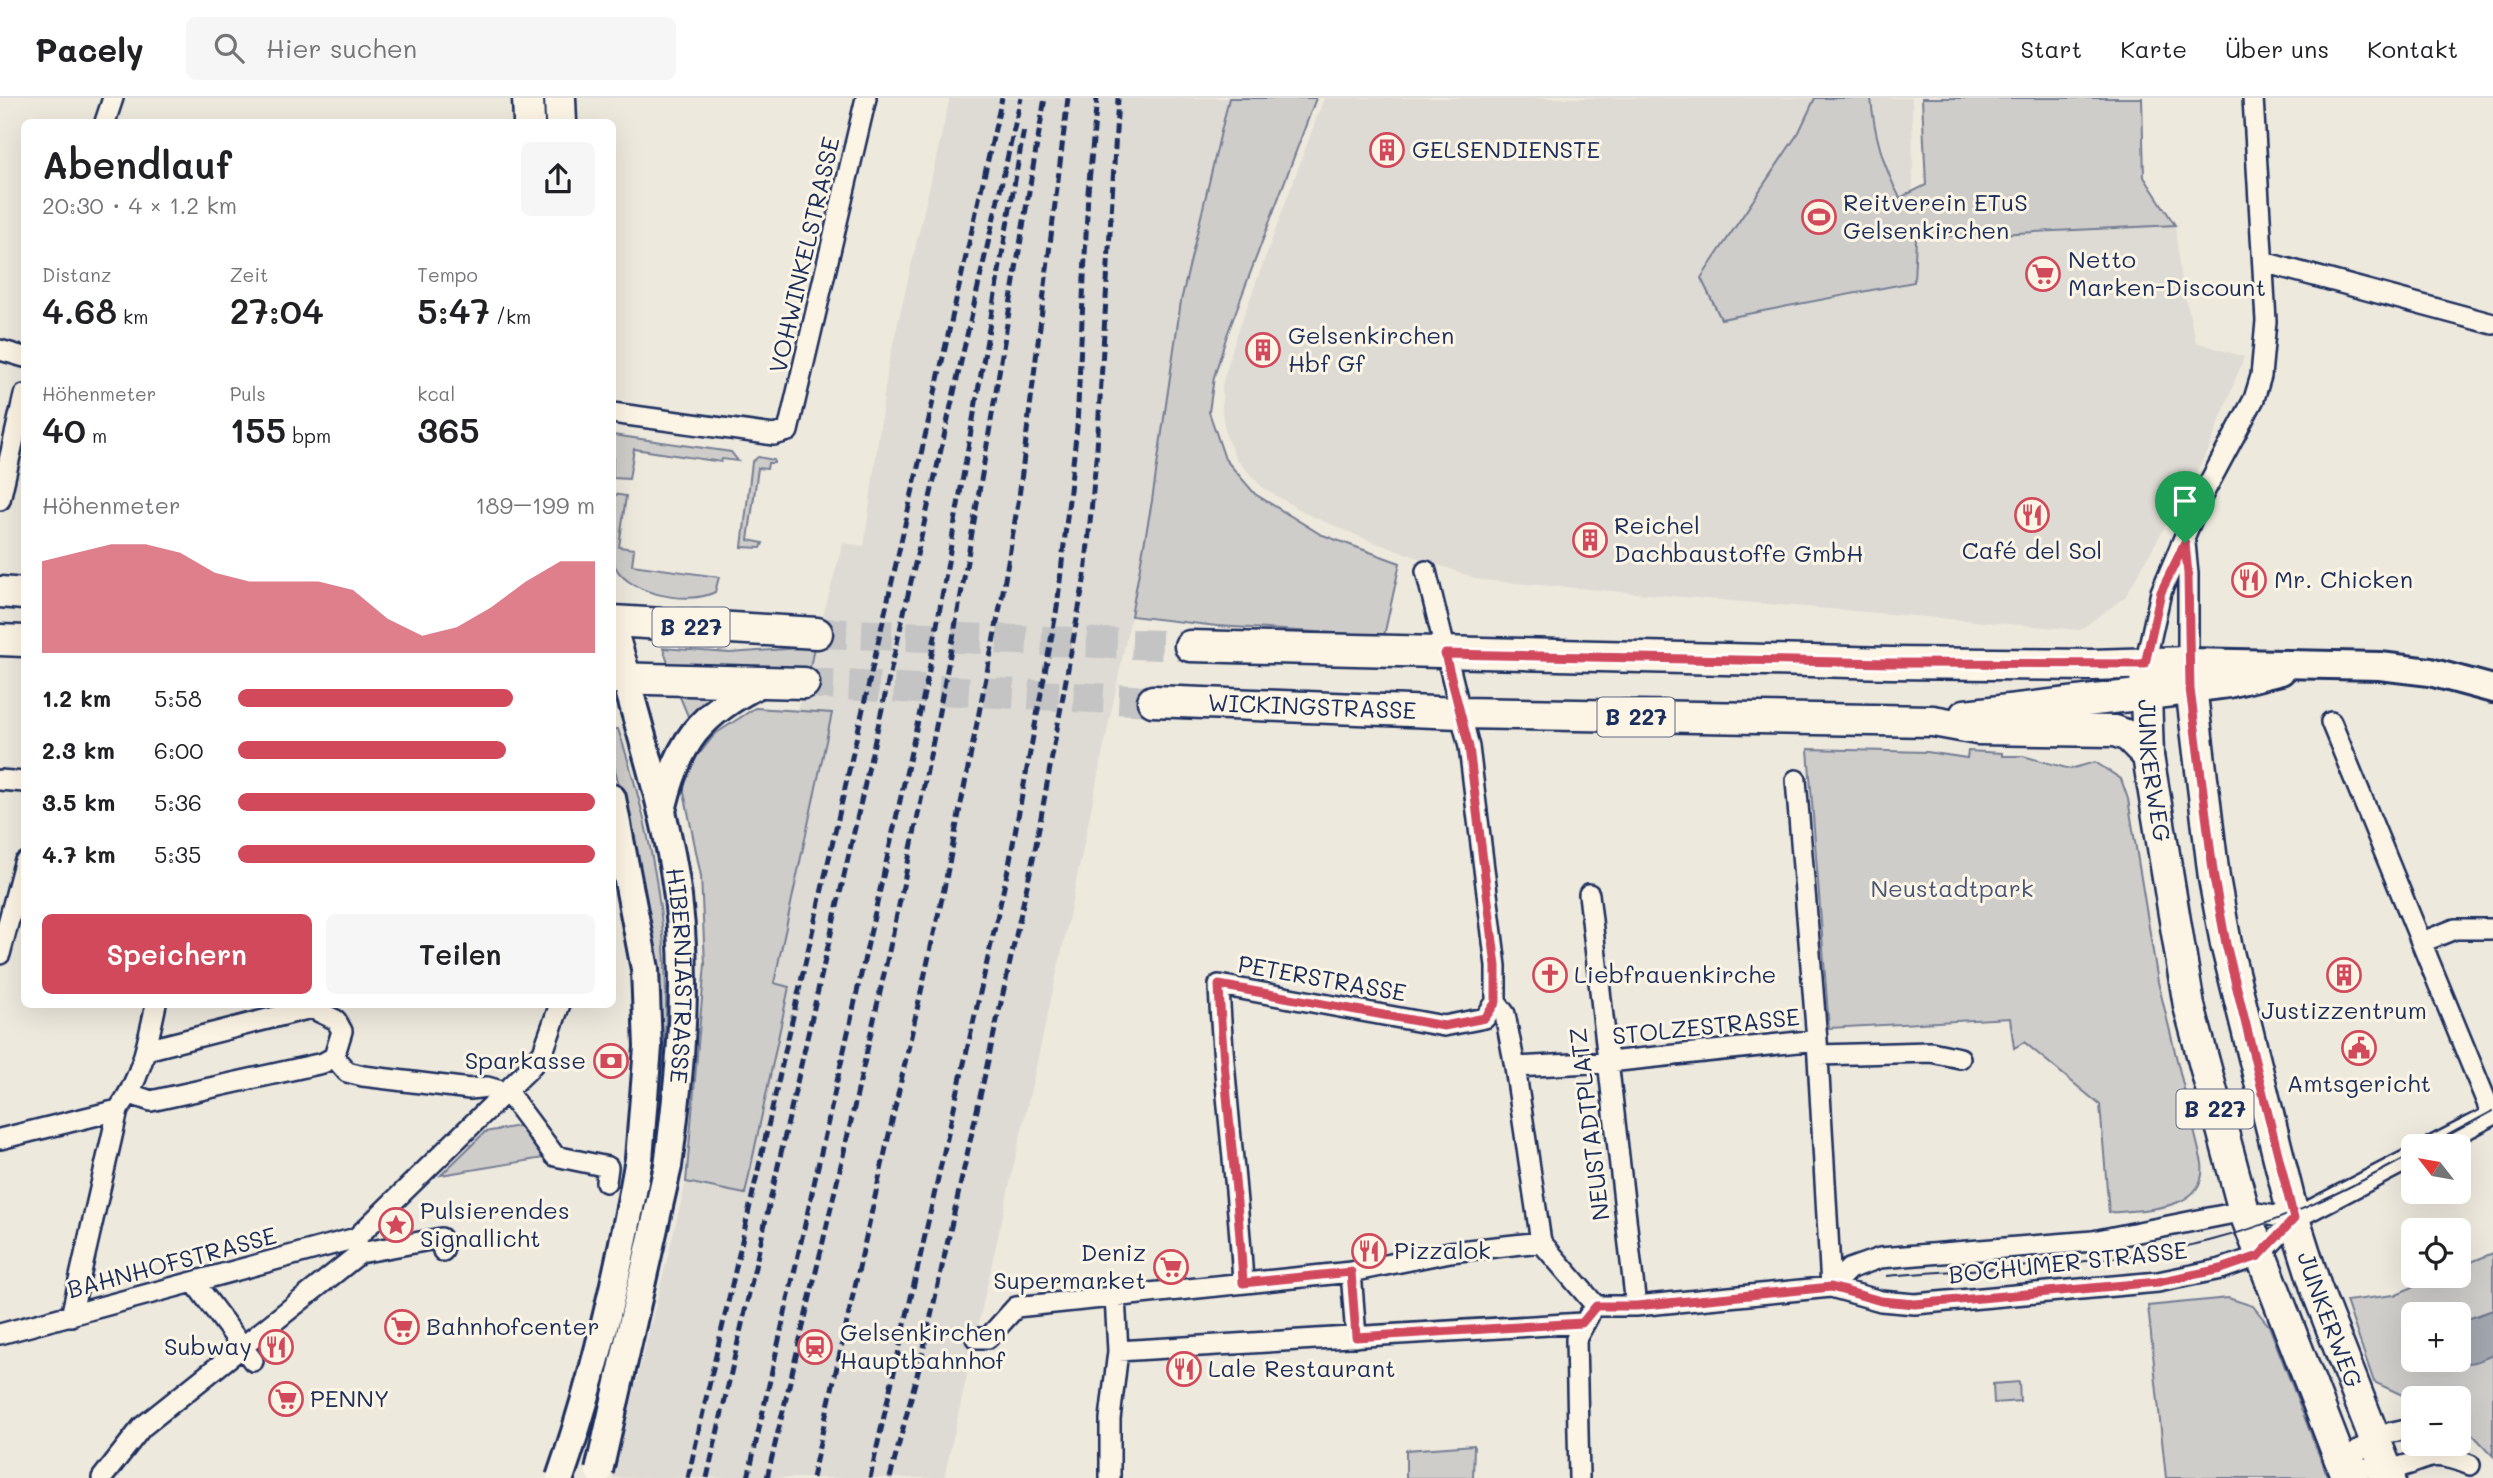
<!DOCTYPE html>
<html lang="de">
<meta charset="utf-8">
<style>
:root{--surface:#fff;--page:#f6f6f6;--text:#202124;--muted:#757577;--line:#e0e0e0;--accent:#d1495b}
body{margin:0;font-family:Mali,sans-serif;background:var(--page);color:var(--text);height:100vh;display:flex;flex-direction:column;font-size:26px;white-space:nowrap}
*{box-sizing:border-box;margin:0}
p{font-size:23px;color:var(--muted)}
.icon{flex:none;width:38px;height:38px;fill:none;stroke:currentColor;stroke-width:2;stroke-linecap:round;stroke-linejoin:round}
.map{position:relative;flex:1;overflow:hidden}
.details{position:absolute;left:21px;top:21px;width:595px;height:889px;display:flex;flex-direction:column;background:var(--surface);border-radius:10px;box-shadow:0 7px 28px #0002}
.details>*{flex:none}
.needle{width:46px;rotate:301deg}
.fabs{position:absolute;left:2401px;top:1036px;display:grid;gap:14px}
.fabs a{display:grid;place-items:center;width:70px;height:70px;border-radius:10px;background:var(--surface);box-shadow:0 7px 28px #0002;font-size:35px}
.pin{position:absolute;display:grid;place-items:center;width:60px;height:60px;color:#fff;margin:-72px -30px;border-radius:50% 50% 50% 0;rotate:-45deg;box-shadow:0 0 7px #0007}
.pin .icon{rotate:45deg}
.round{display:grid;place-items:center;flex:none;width:74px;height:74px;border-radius:10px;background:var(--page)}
.overview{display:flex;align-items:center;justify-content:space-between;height:119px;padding:0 21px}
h1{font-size:38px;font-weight:600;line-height:52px}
.stats{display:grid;grid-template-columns:repeat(3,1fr);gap:10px;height:119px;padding:7px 21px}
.stats div{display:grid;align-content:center}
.stats b{font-size:35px;font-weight:600}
.stats small{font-size:19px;font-weight:400}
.stats p{font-size:19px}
.chart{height:196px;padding:14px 21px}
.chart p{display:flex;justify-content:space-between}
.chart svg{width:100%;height:126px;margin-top:7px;fill:var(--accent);opacity:.7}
.action{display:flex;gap:14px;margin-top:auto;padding:14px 21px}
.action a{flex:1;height:80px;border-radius:10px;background:var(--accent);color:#fff;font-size:28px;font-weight:600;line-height:80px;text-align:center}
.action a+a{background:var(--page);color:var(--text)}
ul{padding:0 21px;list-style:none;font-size:23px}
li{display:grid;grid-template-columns:112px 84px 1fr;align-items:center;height:52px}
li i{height:18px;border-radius:9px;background:var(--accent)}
header{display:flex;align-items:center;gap:42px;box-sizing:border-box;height:98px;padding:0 35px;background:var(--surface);border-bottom:2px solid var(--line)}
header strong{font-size:33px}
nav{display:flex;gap:38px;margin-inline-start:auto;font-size:24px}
.search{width:490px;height:63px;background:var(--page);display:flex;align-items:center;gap:18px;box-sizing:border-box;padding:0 24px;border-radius:10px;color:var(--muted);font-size:26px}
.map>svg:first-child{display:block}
</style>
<header>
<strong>Pacely</strong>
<div class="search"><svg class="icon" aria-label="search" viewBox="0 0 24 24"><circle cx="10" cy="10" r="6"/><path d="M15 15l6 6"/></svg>Hier suchen</div>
<nav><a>Start</a><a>Karte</a><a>Über uns</a><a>Kontakt</a></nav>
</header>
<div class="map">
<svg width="2493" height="1380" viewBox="0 0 2493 1380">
<rect width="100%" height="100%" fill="#eee9dd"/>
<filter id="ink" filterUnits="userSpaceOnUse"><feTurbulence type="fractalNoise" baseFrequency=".0143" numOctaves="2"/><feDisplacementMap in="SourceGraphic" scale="14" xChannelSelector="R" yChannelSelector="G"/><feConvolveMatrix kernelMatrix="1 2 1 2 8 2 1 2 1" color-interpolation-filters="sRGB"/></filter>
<g filter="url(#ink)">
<path fill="#dedbd4" d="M950 0H1229L1181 203 1152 403 1131 518 1062 852 944 1380H613L686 1084 716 1091 789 889 773 885 831 615 797 613 843 445 864 448 888 268Z
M1324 0H1815L1799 34 1701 180 1915 140 2175 127 2180 177 2196 244 2244 259 2208 353 2125 499 2080 532 1481 482 1365 441 1309 417 1263 390 1236 361 1226 338 1222 314V287L1236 239Z
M1871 0H1912L1913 92 1900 100 1885 69 1874 33Z"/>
<path fill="#cfcdca" stroke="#757e94" stroke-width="2" fill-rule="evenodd" d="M1229 0H1316L1227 237 1214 279 1209 314 1225 361 1255 396 1320 436 1400 465 1384 538 1217 528 1131 518 1152 403 1181 203Z
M1815 0H1871C1874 36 1883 68 1900 100L1926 87 1922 0H2142L2144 79 2175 127 1916 140 1914 184 1721 221 1701 180 1799 34Z
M613 337 731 354 738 363 722 361 721 364 634 351 629 381 613 380Z
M758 359 774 362V365H768L767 371 758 370 748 442 763 445 761 450 742 449 752 364Z
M613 396 626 398 619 449 634 451 632 467 719 479 715 494C689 508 622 496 613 463 608 443 612 416 613 396Z
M814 549 809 575 669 568 663 550 730 555Z
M678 594H720L690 623Z
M755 610 832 615 774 885 789 889 745 1096 686 1084 705 866 701 778 684 694 685 674 692 652 701 654 715 636Z
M612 631H618C648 720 667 816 666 909 666 945 661 980 658 1016L654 1017 647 818 638 760 613 664Z
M1808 651 1927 654 1967 660 1968 653 2002 655V658H2023L2070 671 2095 664 2121 681 2128 701 2158 884 2202 1065C2208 1114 2143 1111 2109 1115L2100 1007 2024 944 2014 950 2010 920 1829 930Z
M519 1028 543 1060 441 1077 485 1034Z
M2493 1155V1358L2459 1322V1300L2413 1302 2374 1284 2346 1203 2394 1197 2439 1178H2459V1169ZM2413 1216H2459V1262H2413Z
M2228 1200 2253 1208 2269 1228 2328 1380H2166L2148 1208Z
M2019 1284 2020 1303 1994 1305 1993 1286Z
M1474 1347 1473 1380H1406V1352Z"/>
<path fill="#a2a7af" stroke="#6c778f" stroke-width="2" d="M2493 1212V1257C2481 1262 2469 1269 2457 1262L2459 1224Z"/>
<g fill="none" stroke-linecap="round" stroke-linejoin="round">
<path stroke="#c4c4c4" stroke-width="30" stroke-dasharray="30 15" stroke-linecap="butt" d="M817 535 1190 548
M804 585 1153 603"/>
<g stroke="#1b2f5e" stroke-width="24">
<path id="street" d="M105 24 113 0
M2263 164 2493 226
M0 252 24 259
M612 315 774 337 788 333 866 0
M0 402 24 297
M2185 445 2188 476V564
M1426 473 1469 649 1496 868V904L1505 916 1515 969 1541 1144 1596 1208
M2145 566 2161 494 2201 400 2254 301 2261 278 2266 223 2253 0
M2331 624 2492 1017
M0 682 24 684
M1796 682 1817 942 1831 1189
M1589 796 1636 1208
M2422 844 2455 831H2493
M0 856 24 765
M1818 957 1931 954 1960 960
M334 959 347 974 363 978 470 991 487 989 508 995
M1515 969 1609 964 1817 942
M508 995 555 1058 608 1069 606 1084
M130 996 151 1003 323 965 334 959 342 933 336 922 311 910 146 952
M0 1041 118 1012C141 982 148 943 156 906
M2433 1048 2493 1017
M357 1144 360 1155 441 1140 443 1153
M1351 1174 1356 1239
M194 1184 253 1263
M1243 1185C1238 1086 1223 987 1219 887L1444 928 1485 920 1496 904
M1831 1189 1849 1171 1880 1160 2093 1143 2244 1113 2294 1121
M1115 1199 1118 1253 1582 1225
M1596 1208H1636L1831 1189 1881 1203 1915 1206 2158 1184 2221 1171 2259 1158 2294 1121 2413 1059
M71 1218 118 1012
M0 1236 356 1140 528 972 543 954 560 906
M976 1240H988L1016 1209 1351 1174 1450 1154 1541 1144
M2342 1367C2356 1368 2372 1372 2386 1371 2426 1368 2422 1347 2470 1367
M2342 1367C2364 1347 2381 1332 2413 1331
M102 1380 142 1329 360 1155
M1110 1380V1321L1118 1253
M1579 1380 1576 1241 1589 1217"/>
</g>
<g stroke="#1b2f5e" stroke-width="32">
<g id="secondary">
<path d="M2188 564 2380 568 2430 574 2493 591"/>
<path id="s1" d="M626 581C643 644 663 707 674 772 691 871 681 969 668 1068"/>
<path d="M2190 591 2228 586 2281 573"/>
<path d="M612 700 645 871 648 949 639 1061"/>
<path d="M662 713C677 645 700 615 763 584"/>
</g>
</g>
<g stroke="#1b2f5e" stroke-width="35">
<g id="primary">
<path d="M528 0 529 24"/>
<path d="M560 0 561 24"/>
<path d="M0 494 24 496"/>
<path d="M612 523 817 535"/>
<path d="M612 534 626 581"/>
<path d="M0 542 24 543"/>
<path id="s2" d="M1190 548 1890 565 2092 567 2188 564 2214 780 2226 846 2294 1121 2316 1190 2390 1380"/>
<path id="s3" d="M2145 566 2148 658 2189 908 2244 1113 2347 1380"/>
<path d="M612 580 804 585"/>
<path id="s4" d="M1153 603 1460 615 1933 623 1977 631 2115 633 2128 638 2148 658"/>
<path d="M1965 617 2190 591"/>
</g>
</g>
<use href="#street" stroke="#fcf5e5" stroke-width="19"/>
<use href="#secondary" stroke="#fcf5e5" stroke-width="26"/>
<use href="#primary" stroke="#fcf5e5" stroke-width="30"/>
<path stroke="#1b2f5e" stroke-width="2" d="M2428 1048 2493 1013
M1887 1178C1992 1169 2106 1168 2209 1143 2281 1125 2348 1091 2413 1056"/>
<path stroke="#1b2f5e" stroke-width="5" stroke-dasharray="10 5" stroke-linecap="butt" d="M688 1380 1002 0
M707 1380 1021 0
M748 1380 928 578 1024 31
M767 1380C825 1137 883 893 932 648 976 433 1007 216 1045 0
M812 1380 944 791 1002 499 1019 399 1068 0
M870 1380 1009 767 1057 510 1077 329 1088 94 1097 0
M890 1380 923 1254 1035 752 1085 477 1097 351 1118 0"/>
<g stroke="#1b2f5e" stroke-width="32" stroke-linecap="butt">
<path id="secondary-bridge" d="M599 1373 668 1068
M560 1380C596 1276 620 1169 639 1061"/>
</g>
<use href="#secondary-bridge" stroke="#fcf5e5" stroke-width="26"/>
</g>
</g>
<g fill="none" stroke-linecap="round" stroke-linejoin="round" filter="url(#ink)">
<g stroke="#fff" stroke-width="14">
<path id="route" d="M2185 445 2188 476 2190 591 2214 780 2226 846 2294 1121 2259 1158 2221 1171 2158 1184 1915 1206 1881 1203 1831 1189 1636 1208H1596L1582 1225 1356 1239 1351 1174 1243 1185C1238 1086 1223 987 1219 887L1444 928 1485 920 1496 904V868L1469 649 1445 556 1890 565 2145 566 2161 494Z"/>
</g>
<use href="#route" stroke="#d1495b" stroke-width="9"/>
</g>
<defs>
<g id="building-ring" transform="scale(1.75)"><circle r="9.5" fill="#fcf5e5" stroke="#d1495b" stroke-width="1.5"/><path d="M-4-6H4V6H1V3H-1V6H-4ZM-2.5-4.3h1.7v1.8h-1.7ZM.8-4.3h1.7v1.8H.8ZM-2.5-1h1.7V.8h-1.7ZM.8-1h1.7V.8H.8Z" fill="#d1495b"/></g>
<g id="stadium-ring" transform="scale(1.75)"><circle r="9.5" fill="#fcf5e5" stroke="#d1495b" stroke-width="1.5"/><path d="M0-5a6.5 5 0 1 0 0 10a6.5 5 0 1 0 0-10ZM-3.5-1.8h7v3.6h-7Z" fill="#d1495b"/></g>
<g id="supermarket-ring" transform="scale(1.75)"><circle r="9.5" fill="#fcf5e5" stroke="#d1495b" stroke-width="1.5"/><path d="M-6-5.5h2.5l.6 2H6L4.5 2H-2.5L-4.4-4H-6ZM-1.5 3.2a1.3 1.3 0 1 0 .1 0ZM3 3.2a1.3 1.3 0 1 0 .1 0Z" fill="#d1495b"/></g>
<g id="restaurant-ring" transform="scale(1.75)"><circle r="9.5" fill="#fcf5e5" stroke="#d1495b" stroke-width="1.5"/><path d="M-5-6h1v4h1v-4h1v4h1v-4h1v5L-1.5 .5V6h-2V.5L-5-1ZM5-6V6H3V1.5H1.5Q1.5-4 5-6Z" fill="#d1495b"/></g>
<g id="church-ring" transform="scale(1.75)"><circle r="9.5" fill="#fcf5e5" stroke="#d1495b" stroke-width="1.5"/><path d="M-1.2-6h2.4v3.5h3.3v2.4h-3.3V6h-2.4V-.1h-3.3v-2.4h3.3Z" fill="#d1495b"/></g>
<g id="civic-ring" transform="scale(1.75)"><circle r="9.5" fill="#fcf5e5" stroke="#d1495b" stroke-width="1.5"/><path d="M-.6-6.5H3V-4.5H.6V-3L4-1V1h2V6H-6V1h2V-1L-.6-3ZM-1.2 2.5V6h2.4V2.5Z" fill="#d1495b"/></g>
<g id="bank-ring" transform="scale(1.75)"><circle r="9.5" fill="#fcf5e5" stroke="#d1495b" stroke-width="1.5"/><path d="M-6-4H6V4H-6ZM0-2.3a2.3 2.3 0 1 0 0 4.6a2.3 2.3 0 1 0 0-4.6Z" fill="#d1495b"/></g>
<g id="sight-ring" transform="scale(1.75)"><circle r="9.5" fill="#fcf5e5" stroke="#d1495b" stroke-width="1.5"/><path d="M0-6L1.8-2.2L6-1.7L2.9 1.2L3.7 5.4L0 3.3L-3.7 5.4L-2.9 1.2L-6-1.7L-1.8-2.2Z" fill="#d1495b"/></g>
<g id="station-ring" transform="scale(1.75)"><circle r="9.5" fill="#fcf5e5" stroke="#d1495b" stroke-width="1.5"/><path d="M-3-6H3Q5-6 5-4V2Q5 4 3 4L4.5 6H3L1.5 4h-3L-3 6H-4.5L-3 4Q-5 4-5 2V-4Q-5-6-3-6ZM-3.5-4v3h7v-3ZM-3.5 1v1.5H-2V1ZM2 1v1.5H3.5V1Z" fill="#d1495b"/></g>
</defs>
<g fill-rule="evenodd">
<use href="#building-ring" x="1387" y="52"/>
<use href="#stadium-ring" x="1819" y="119"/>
<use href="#supermarket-ring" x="2043" y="176"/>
<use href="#building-ring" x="1263" y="252"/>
<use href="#restaurant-ring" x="2032" y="417"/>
<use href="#building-ring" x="1590" y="442"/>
<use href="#restaurant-ring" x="2249" y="482"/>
<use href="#church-ring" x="1550" y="877"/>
<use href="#building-ring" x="2344" y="877"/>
<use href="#civic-ring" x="2359" y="950"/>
<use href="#bank-ring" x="611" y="963"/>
<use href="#sight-ring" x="396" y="1127"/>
<use href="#restaurant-ring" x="1369" y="1153"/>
<use href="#supermarket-ring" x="1171" y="1169"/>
<use href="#supermarket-ring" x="402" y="1229"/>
<use href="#restaurant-ring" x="276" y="1249"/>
<use href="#station-ring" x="815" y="1249"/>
<use href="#restaurant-ring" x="1184" y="1271"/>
<use href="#supermarket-ring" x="286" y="1301"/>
</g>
<g text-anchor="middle" stroke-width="6" stroke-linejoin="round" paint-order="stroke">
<g fill="#fcf5e5" stroke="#5e6a86" stroke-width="2">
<rect x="652.5" y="509.5" width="77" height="39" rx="5"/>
<rect x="1597.5" y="599.5" width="77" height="39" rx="5"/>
<rect x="2176.5" y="991.5" width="77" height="39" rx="5"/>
</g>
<g font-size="23" font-weight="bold" fill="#1b2f5e">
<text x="691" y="537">B 227</text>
<text x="1636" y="627">B 227</text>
<text x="2215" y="1019">B 227</text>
</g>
<g font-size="24" fill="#1b2f5e" stroke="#fcf5e5" text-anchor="start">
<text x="1412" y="60">GELSENDIENSTE</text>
<text x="1843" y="113">Reitverein ETuS<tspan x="1843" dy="28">Gelsenkirchen</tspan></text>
<text x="2068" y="170">Netto<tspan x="2068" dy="28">Marken-Discount</tspan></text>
<text x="1288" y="246">Gelsenkirchen<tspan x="1288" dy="28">Hbf Gf</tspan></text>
<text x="1614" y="436">Reichel<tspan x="1614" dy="28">Dachbaustoffe GmbH</tspan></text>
<text x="2032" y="461" text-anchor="middle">Café del Sol</text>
<text x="2274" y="490">Mr. Chicken</text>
<text x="1574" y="885">Liebfrauenkirche</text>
<text x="2344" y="921" text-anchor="middle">Justizzentrum</text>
<text x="586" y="971" text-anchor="end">Sparkasse</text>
<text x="2359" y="994" text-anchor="middle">Amtsgericht</text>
<text x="420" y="1121">Pulsierendes<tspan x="420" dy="28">Signallicht</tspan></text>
<text x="1394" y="1161">Pizzalok</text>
<text x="1146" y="1163" text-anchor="end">Deniz<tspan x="1146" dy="28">Supermarket</tspan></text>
<text x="426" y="1237">Bahnhofcenter</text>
<text x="840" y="1243">Gelsenkirchen<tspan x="840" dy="28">Hauptbahnhof</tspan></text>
<text x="252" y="1257" text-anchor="end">Subway</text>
<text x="1208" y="1279">Lale Restaurant</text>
<text x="310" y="1309">PENNY</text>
</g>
<g font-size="24" fill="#1b2f5e" stroke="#fcf5e5">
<text transform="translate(805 157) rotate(-77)" y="8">VOHWINKELSTRASSE</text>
<text dy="8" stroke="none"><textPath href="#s4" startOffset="159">WICKINGSTRASSE</textPath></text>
<text dy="8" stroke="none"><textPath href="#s3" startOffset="107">JUNKERWEG</textPath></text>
<text dy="8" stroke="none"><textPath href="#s1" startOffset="303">HIBERNIASTRASSE</textPath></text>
<text transform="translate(1322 881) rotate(10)" y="8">PETERSTRASSE</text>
<text transform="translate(1706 929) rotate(-6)" y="8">STOLZESTRASSE</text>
<text transform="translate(1590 1026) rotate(-97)" y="8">NEUSTADTPLATZ</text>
<text transform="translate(172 1165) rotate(-15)" y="8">BAHNHOFSTRASSE</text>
<text transform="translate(2068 1165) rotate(-6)" y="8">BOCHUMER STRASSE</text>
<text dy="8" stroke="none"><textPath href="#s2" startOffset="1673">JUNKERWEG</textPath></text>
</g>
<g font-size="24" fill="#485679" stroke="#fcf5e5">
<text x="1952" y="799">Neustadtpark</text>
</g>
</g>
</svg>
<div class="fabs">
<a><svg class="needle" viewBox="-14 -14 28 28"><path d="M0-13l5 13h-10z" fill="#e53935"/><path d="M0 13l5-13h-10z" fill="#757577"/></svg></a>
<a><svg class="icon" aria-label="locate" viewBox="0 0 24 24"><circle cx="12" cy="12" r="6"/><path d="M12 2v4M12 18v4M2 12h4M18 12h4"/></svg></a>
<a>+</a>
<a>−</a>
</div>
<div class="pin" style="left:2185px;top:445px;background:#1e9e55"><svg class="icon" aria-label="arrive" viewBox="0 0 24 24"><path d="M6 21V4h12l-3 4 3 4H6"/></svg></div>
<section class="details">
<div class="overview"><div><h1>Abendlauf</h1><p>20:30 · 4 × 1.2 km</p></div><a class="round"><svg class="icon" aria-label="share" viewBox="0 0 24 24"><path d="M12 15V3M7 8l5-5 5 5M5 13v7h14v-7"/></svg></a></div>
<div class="stats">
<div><p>Distanz</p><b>4.68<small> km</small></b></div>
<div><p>Zeit</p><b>27:04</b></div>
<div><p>Tempo</p><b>5:47<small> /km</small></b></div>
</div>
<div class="stats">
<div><p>Höhenmeter</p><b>40<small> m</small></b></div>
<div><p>Puls</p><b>155<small> bpm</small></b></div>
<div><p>kcal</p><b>365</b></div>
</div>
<div class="chart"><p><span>Höhenmeter</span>189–199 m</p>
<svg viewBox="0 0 160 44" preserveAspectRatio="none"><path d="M0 44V12L10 9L20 6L30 6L40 9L50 16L60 19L70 19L80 19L90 22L100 32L110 38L120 35L130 28L140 19L150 12L160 12V44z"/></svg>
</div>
<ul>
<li><b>1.2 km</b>5:58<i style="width:77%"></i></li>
<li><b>2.3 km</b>6:00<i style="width:75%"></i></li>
<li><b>3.5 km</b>5:36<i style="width:100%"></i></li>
<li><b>4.7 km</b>5:35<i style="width:100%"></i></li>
</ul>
<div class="action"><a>Speichern</a><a>Teilen</a></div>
</section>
</div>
